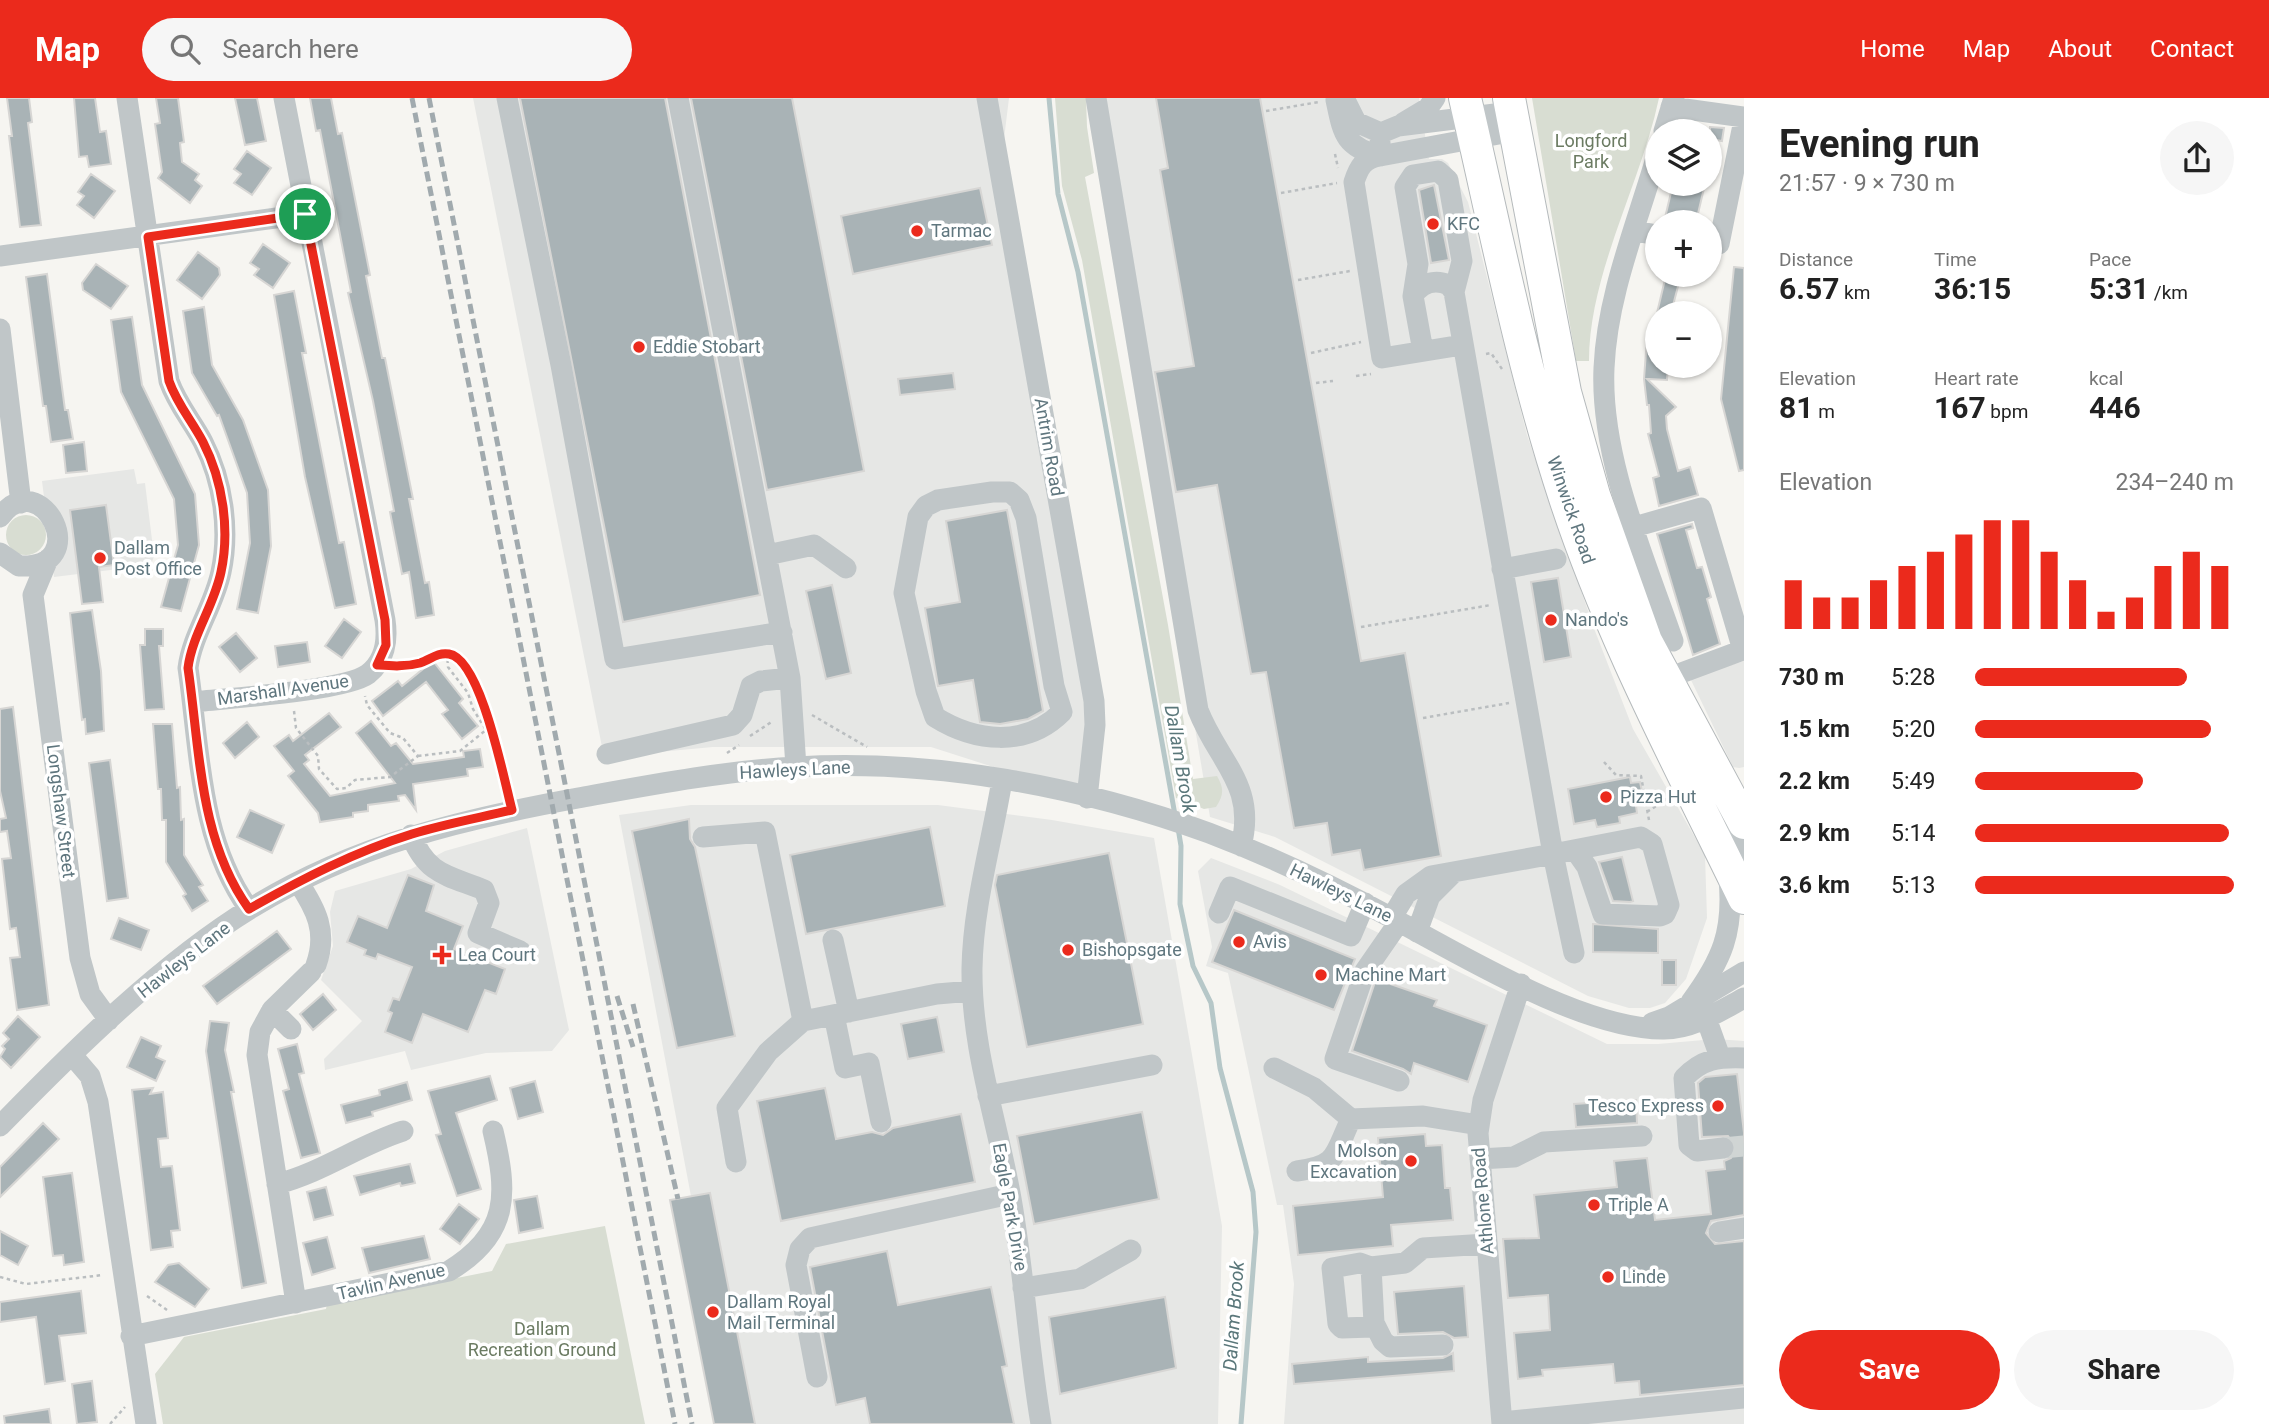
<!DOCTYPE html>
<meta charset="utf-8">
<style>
:root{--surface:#fff;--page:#f6f6f6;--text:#222;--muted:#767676;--accent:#eb2a1c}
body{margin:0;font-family:Roboto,sans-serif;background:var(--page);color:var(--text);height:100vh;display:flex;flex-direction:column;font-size:26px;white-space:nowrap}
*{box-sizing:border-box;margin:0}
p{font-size:23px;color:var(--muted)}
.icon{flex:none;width:38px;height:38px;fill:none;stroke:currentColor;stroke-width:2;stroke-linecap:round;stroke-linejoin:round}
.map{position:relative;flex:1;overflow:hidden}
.drawer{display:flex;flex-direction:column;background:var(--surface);width:525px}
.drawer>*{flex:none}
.controls{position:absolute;left:1645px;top:21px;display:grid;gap:14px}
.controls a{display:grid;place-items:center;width:77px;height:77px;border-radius:50%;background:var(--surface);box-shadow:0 2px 5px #0004;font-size:35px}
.pin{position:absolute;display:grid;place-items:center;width:60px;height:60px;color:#fff;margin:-30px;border:4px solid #fff;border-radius:50%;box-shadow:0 2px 7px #0007}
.round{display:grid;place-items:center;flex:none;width:74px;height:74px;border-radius:37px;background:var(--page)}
.summary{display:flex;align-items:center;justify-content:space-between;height:119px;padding:0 35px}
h1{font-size:38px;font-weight:700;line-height:52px}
.metrics{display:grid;grid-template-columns:repeat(3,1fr);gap:10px;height:119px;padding:7px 35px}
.metrics div{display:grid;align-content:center}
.metrics b{font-size:30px;font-weight:700}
.metrics small{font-size:19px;font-weight:400}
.metrics p{font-size:19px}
.chart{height:196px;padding:14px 35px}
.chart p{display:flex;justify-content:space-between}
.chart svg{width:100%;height:126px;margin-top:7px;stroke:var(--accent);stroke-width:6}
.button{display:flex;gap:14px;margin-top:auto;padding:14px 35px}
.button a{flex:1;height:80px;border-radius:42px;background:var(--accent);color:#fff;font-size:28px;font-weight:700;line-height:80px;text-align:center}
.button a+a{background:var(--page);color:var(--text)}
ul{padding:0 35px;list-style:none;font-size:23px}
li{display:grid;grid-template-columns:112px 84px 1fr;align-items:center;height:52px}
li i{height:18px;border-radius:9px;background:var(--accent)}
header{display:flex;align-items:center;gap:42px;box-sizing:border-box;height:98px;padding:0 35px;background:var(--accent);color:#fff}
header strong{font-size:33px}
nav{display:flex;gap:38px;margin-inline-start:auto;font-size:24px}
.search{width:490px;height:63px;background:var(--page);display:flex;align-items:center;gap:18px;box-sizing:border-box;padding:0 24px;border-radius:38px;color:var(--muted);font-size:26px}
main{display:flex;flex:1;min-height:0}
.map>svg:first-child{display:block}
</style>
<header>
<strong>Map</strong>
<div class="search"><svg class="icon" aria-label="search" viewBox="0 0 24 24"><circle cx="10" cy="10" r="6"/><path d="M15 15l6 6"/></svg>Search here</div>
<nav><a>Home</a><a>Map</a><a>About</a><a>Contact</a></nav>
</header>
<main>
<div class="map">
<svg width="1744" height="1326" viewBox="0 0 1744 1326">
<rect width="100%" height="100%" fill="#f6f5f1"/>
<path fill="#e6e7e5" d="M473 0H1009L999 82 1093 603 1087 699 931 649H713L604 659Z
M1089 0H1419L1429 61H1442L1448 65 1468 104 1527 337 1595 533 1633 631 1705 757 1707 820 1686 881 1665 905 1650 910H1629L1588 898 1275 739 1210 719Z
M134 371 137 386 145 385 154 458 151 467 54 479 42 383Z
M1744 563V669L1739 670 1733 669 1690 580Z
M691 707H938L1052 722 1154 740 1222 1128 1218 1326H734L619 717Z
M527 730 569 932 552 953 486 955 411 972 405 953 325 972 324 961 362 923 321 882 333 848 330 814 335 793 411 771 445 753Z
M1211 760 1280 787 1607 946H1658L1715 941 1744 943V1326H1284L1294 1186 1283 1107H1277L1228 875 1206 868 1212 849 1198 773Z"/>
<path fill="#d8ddd2" d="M1055 0H1086L1087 29 1094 75 1085 79 1168 527 1193 681 1217 678C1224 690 1224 697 1216 709L1204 711 1176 700 1082 162 1062 88Z
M1532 0H1659C1641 86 1589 175 1589 263H1576Z
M6 437a20 20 0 1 1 40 0a20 20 0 1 1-40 0Z
M605 1128 645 1326H163L155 1276 184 1239 326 1211 327 1206 492 1173 506 1146Z"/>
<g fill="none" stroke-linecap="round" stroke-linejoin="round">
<path stroke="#b6c7c8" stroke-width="5" d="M1049 0 1058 96 1078 174 1175 717
M1178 730 1181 748 1180 806 1193 868 1211 905 1220 970 1253 1094 1256 1134 1241 1326"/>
</g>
<path fill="#a9b3b6" stroke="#d7d6d4" stroke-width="2" d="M7 0H29L32 24 28 25 41 127 20 129 9 38H12Z
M74 0H95L100 34 106 33 111 66 89 69 87 58 79 59Z
M156 0H178L184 44 180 45 182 64 199 76 195 82 202 88 190 105 158 80 162 74 155 26 160 25Z
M235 0H257L266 43 245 47Z
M310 0H331L338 36 342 35 370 177 366 178 382 260H385L413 401H409L425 485 429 484 434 517 416 520 409 474 402 476 390 414 394 413 373 303 348 195 351 194 320 32 316 33Z
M520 0H665L760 497 623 524Z
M691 0H792L864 373 767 392Z
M1156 0H1260L1361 563 1405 555 1441 758 1364 772 1360 752 1332 757 1327 725 1294 730 1266 574 1251 576 1217 387 1176 394 1155 274 1194 268 1160 72 1168 70Z
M1710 29 1724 30 1722 43 1710 41Z
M247 53 271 70 252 97 234 85 241 76 234 71Z
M91 76 115 93 94 120 77 107 84 98 78 94Z
M1673 86H1705L1696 124H1664Z
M1434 87 1449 162 1431 165 1419 92Z
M980 90 992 147 853 176 841 118Z
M263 146 290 165 273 190 254 177 259 171 250 165Z
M198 154 219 170 220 177 202 201 177 182Z
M96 166 128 188 111 211 83 192 82 185Z
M1734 169 1744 170V372L1739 373 1721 301Z
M47 176 65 312H68L73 341 51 344 46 308H43L26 179Z
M1666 177H1681L1671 215H1657Z
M294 193 306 255H302L339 445 344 444 356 506 335 510 305 379 274 197Z
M204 209 212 267 243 322 268 392 271 448 258 515 237 511 250 445 247 395 219 317 217 318 192 275 183 213Z
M132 219 142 287 195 396 199 447 181 513 161 509 178 447 174 401 121 294 111 222Z
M1647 240H1657V268H1668L1667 282 1647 281 1676 309 1666 318 1667 331 1678 373 1690 369 1698 397 1659 408 1653 380 1659 378 1648 336 1651 335 1649 307H1647L1644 281Z
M953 275 955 291 900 297 898 281Z
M84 344 87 373 66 375 63 347Z
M106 407 114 467 99 469 103 504 82 506 70 412Z
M1007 412 1043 613 1028 621 1000 626 980 624 973 582 938 588 925 510 960 504 946 423Z
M1692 426 1693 430 1686 432 1697 470 1702 469 1711 499 1707 501 1720 546 1693 557 1657 436Z
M1558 480 1571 559 1544 564 1531 484Z
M832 487 851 575 826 581 806 493Z
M92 512 101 573 104 633 86 636 85 621 82 622 70 515Z
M344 521 361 534 342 560 325 548Z
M145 531H163V548H159L164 611 145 612 140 547H145Z
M236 535 257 560 240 574 219 549Z
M307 544 310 564 278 569 275 548Z
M433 563 463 601 459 605 478 628 462 641 442 616 448 612 426 584 383 618 372 603 398 583 402 588Z
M13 609 49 907 17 912 10 860 20 859 16 830 10 831 2 761 11 760 7 733 0 734V721L6 720 0 693V611Z
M329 615 341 629 305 657 309 662 304 666 330 698 395 685 356 635 371 623 391 648 396 645 413 666 464 659 463 653 480 651 483 669 467 671 468 678 413 686 416 712 405 697 398 698 399 703 368 707V713L353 715V719L320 724 318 715 288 678 294 673 274 648 289 637 293 643Z
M247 624 259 639 235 660 223 645Z
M153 626H172L177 690 180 689 181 722 184 721V757L203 787 199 789 208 803 192 813 183 798 186 796 166 764V722H162L161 691H158Z
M110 662 128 800 107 803 89 665Z
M1630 679 1631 685 1640 684 1645 707 1636 708 1637 715 1619 719 1620 725 1597 729 1595 722 1574 726 1568 691Z
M250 712 284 727 272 755 237 739Z
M689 721 690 741 695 749 735 938 677 950 632 733Z
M930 729 945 808 806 836 790 757Z
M1109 755 1143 926 1027 949 995 787 997 777Z
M1622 759 1633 803 1630 804 1613 803 1599 764Z
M408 777 434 787 426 813 463 828 454 851 505 871 496 896 485 892 468 934 423 916 412 945 385 934 392 915 388 913 393 900 399 902 412 869 378 856 376 861 364 857 366 852 347 844 358 818 387 830Z
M1234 812 1355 861 1334 912 1212 864Z
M119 820 149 832 141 852 111 841Z
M1593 826 1658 831V855L1593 854Z
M277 833 291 851 217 906 203 888Z
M1662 862H1676V887H1662Z
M1376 881 1437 902 1434 908 1487 927 1468 984 1414 965 1411 976 1403 971 1352 953Z
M323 896 336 912 313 932 300 916Z
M18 918 40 939 11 970 0 959 5 951 2 948 9 941 3 935Z
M937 919 944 954 908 961 901 926Z
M210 923 229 925 225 952 234 994H231L266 1185 242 1190 206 953Z
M141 939 161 948 156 959 165 963 156 983 127 969Z
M297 946 304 975 299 976 320 1055 301 1060 283 993 289 991 278 951Z
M1737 976 1744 1035V1117L1711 1123 1706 1135 1715 1146 1744 1143V1287L1640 1297 1639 1283 1615 1285 1613 1266 1542 1272 1543 1278 1518 1281 1514 1235 1550 1232 1548 1197 1508 1200 1503 1141 1539 1140 1534 1097 1617 1089 1614 1063 1647 1060 1655 1122 1711 1116 1706 1073 1725 1071 1724 1063 1731 1060 1736 1049 1728 1038 1702 1039 1698 985 1705 979Z
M490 978 497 1002 456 1015 481 1091 457 1098 436 1037 441 1036 428 993Z
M535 983 543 1014 518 1021 510 990Z
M407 984 412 1002 372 1014 373 1018 346 1025 341 1007 380 997 379 992Z
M153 990 150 996 163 994 168 1040 158 1041 161 1069 172 1068 180 1132 171 1133 173 1149 151 1152 132 992Z
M825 990 836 1041 872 1034 883 1037 893 1030 961 1016 975 1084 781 1123 757 1003Z
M1636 1002 1637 1025 1576 1029 1574 1006Z
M1142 1014 1159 1101 1034 1126 1017 1038Z
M43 1025 59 1041 0 1099V1069Z
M1425 1036 1426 1048 1442 1047 1445 1090H1450L1453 1122 1391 1127 1393 1148 1298 1157 1293 1108 1383 1099 1378 1040Z
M410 1066 415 1085 401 1088 400 1085 360 1097 354 1078Z
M72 1075 84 1164 64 1167 63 1157 53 1158 43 1079Z
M326 1089 333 1117 314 1122 307 1094Z
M710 1095 755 1326H714L670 1102Z
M537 1098 543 1130 519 1135 514 1102Z
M459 1106 479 1121 460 1146 440 1131Z
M0 1133 28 1148 18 1167 0 1157Z
M424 1138 430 1161 369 1175 362 1150Z
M327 1139 335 1170 312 1177 303 1145Z
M887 1153 898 1207 991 1189 1007 1268 1002 1269 1014 1326H870L865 1300 836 1307 810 1169Z
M179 1165 209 1191 195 1209 155 1184 168 1167Z
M1464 1188 1468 1239 1454 1240 1443 1234 1398 1236 1394 1194Z
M81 1193 86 1235 59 1238 65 1283 45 1286 36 1219 0 1224V1204Z
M1165 1199 1176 1270 1060 1296 1049 1219Z
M1453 1255 1454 1273 1294 1286 1292 1266 1368 1259V1264L1443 1260Z
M92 1283 97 1324 77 1326 72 1286Z
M49 1311 51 1326H5L4 1318Z"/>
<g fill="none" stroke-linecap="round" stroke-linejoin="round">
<path stroke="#d0d5d4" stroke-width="21" stroke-dasharray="21 10" stroke-linecap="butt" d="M1723 1050 1744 1048"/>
<g stroke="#b5babc" stroke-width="34">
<path id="highway" d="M1465 0C1496 134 1522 269 1565 400 1611 540 1680 668 1744 800
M1509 0 1565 294 1594 397 1646 543 1744 725"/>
</g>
<path stroke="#babec0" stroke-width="2.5" stroke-dasharray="3.5 3.5" stroke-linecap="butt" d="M1266 13 1319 4
M1335 56 1338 70
M1281 95 1337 85
M1298 182 1350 173
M1311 255 1361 244
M1486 256 1491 255 1502 271
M1356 278 1371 276
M1316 285 1333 283
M1361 529 1491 507
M398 569C416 568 432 553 448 556 480 560 501 668 507 695
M294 613 296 630 318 658 319 671 337 691 346 690 355 682 390 679 418 658 403 640 390 635 367 607 365 598
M812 617 867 649
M1423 620 1509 605
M750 638 773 623
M727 655 739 647
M418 658 460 653 486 632 473 611 468 595 448 569 447 555
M1604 664 1616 677 1641 678 1649 722
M1647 714 1668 700
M0 1179 26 1186 103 1177
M147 1198 167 1212
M110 1326 125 1309"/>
<path stroke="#c0c6c8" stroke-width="21" d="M127 0 169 283C177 306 192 323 203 344 223 383 230 432 221 474 214 508 192 537 188 570 200 652 199 742 249 811
M507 0 561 267 615 561 782 534
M678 0 790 580 796 669
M987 0 1094 603 1095 627 1087 700
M1096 0 1198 612C1218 664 1257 687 1241 748
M1344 0 1356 24 1381 35 1398 28 1511 14
M1336 2C1343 35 1344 49 1380 58
M1671 9 1744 19
M1403 25 1428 10 1435 0
M1664 33 1674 0
M1380 44V58L1515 33
M1657 57C1637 126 1607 197 1604 270 1600 360 1644 458 1673 543
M1380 58C1363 61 1359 69 1354 84L1382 260 1462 247
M1635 133 1657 137
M1710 144 1719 146 1744 22
M0 158 305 116
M0 231 21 405
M1423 253 1413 198 1418 166 1405 89 1413 77 1438 73 1448 82 1462 163 1454 194
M992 394H1010L1019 402 1026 420 1054 588 1062 614C1026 650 975 644 935 619L926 593 904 495 918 419 926 408 938 402Z
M0 419C41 364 96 472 19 468L0 455
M1634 429 1701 410 1743 552 1665 581
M767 457 814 447 846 470
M48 461 33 497 80 860 90 896 109 922
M1502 471 1556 461
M193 604C227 600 345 593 368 576 385 563 388 542 385 522L284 0
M607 656 733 627 742 617 751 588 761 583 790 580
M1002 682C992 744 973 807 972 870 971 948 996 1019 1010 1095 1024 1171 1028 1249 1041 1326
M1734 712 1744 752
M411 737C427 777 447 777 484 792L489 805 478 835 520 853
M703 739 765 734 803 923
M298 784C316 811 328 834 316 867
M1219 815 1230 789 1351 838 1365 805
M1392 819 1406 796 1431 778 1553 756 1454 194 1449 187C1435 181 1421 185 1413 198
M1417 834 1430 798 1453 775
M833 842 849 914
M1574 855 1553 756 1641 739 1652 746 1669 807 1665 816 1660 818 1603 816 1587 769 1575 752
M1691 904C1722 862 1734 834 1729 781
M272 912 260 934 257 957 296 1205
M834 917 845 970 869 965 881 1024
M1706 920 1720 959
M1652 925 1669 919 1744 874
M291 931 272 912 311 874
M72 957 90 978 98 1004 146 1326
M1274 970 1314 990 1351 1021 1423 1018 1479 1027
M1399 983 1335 961 1365 873 1399 824
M988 998 1152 967
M0 1028C73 953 164 863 253 809 354 747 463 721 578 700 650 687 723 673 796 669 934 661 1080 688 1209 735 1272 759 1333 788 1392 820 1463 858 1584 932 1664 931 1693 931 1720 913 1744 900
M1723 1050 1697 1053 1689 1047 1684 980C1702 961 1718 959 1744 960
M1480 1061 1514 1059 1544 1044 1642 1038
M736 1064 727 1010 768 954 803 923 937 896 972 893
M1297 1073C1339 1068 1334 1056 1351 1021
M277 1086C323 1074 359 1047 403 1033
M1719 1134 1744 1130
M1371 1169 1360 1165 1332 1170 1338 1226 1342 1230 1372 1229 1374 1225 1371 1169 1405 1165 1423 1150 1487 1146
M1023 1190 1080 1181 1131 1152
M1374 1225 1383 1243 1390 1249 1443 1247
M131 1238 449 1173C510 1136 508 1096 493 1033
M817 1279 796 1167 800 1151 810 1140 1010 1096
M1502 1324 1744 1300
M1502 1326 1478 1035 1483 1002 1521 886"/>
<use href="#highway" stroke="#fff" stroke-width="32"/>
<path stroke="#a1aaae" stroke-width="5" stroke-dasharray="10 5" stroke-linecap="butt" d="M412 0 675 1326
M429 0 692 1326
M617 898 633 949
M633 906 678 1101"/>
</g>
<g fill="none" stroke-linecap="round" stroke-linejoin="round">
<g stroke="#fff" stroke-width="14">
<path id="route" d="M305 116 385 522 386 547 377 567C392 568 405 569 420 565 430 562 437 554 449 556 481 561 504 682 512 712 478 720 444 726 412 736 354 754 302 781 249 811 199 742 200 652 188 570 192 537 214 508 221 474 230 432 223 383 203 344 192 323 177 306 169 283L148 139Z"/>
</g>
<use href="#route" stroke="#eb2a1c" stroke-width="9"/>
</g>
<g fill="#eb2a1c" stroke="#fff" stroke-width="2.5">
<circle cx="1433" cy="126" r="7"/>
<circle cx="917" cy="133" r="7"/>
<circle cx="639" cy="249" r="7"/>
<circle cx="100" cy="460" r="7"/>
<circle cx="1551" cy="522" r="7"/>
<circle cx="1606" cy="699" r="7"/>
<circle cx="1239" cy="844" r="7"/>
<circle cx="1068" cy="852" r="7"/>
<path d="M438.5 846.5h7v7h7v7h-7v7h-7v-7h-7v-7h7z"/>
<circle cx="1321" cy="877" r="7"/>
<circle cx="1718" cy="1008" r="7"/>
<circle cx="1411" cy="1063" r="7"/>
<circle cx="1594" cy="1107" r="7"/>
<circle cx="1608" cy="1179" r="7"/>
<circle cx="713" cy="1214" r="7"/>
</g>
<g text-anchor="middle" stroke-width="7" stroke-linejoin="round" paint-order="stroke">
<g font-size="18" fill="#6b7b62" stroke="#fff">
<text x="1591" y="49">Longford<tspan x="1591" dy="21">Park</tspan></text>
<text x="542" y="1237">Dallam<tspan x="542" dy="21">Recreation Ground</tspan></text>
</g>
<g font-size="18" fill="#5f767e" stroke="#fff" text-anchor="start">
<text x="1447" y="132">KFC</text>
<text x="931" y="139">Tarmac</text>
<text x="653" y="255">Eddie Stobart</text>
<text x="114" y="456">Dallam<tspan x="114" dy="21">Post Office</tspan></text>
<text x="1565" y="528">Nando's</text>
<text x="1620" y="705">Pizza Hut</text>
<text x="1253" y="850">Avis</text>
<text x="1082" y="858">Bishopsgate</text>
<text x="458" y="863">Lea Court</text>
<text x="1335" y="883">Machine Mart</text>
<text x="1704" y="1014" text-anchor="end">Tesco Express</text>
<text x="1397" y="1059" text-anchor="end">Molson<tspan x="1397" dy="21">Excavation</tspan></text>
<text x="1608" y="1113">Triple A</text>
<text x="1622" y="1185">Linde</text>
<text x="727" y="1210">Dallam Royal<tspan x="727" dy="21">Mail Terminal</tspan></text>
</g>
<g font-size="18" fill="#5f767e" stroke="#fff">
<text transform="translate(1049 349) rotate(80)" y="6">Antrim Road</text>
<text transform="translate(1571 412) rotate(71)" y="6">Winwick Road</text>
<text transform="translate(283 592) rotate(-8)" y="6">Marshall Avenue</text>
<text transform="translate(795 672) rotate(-3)" y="6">Hawleys Lane</text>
<text transform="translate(61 713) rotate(83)" y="6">Longshaw Street</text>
<text transform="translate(1341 795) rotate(26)" y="6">Hawleys Lane</text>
<text transform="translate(184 862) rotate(-38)" y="6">Hawleys Lane</text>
<text transform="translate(1483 1103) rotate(-95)" y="6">Athlone Road</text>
<text transform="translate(1010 1109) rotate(80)" y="6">Eagle Park Drive</text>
<text transform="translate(391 1184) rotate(-13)" y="6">Tavlin Avenue</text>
</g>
<g font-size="19" font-style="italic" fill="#5a777a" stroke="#fff">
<text transform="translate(1181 661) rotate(80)" y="7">Dallam Brook</text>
<text transform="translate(1233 1218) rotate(-86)" y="7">Dallam Brook</text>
</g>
</g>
</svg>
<div class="controls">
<a><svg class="icon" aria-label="layers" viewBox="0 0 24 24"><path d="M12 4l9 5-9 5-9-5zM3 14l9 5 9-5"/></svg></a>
<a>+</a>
<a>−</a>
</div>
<div class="pin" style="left:305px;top:116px;background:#1e9e55"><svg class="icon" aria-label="arrive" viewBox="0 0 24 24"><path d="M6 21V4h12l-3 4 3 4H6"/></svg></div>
</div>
<section class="drawer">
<div class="summary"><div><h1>Evening run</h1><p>21:57 · 9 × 730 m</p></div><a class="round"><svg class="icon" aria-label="share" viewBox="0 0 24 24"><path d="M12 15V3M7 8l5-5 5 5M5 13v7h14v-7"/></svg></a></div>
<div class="metrics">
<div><p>Distance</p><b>6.57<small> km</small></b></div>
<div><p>Time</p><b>36:15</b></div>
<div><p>Pace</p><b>5:31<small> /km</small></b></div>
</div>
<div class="metrics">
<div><p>Elevation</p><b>81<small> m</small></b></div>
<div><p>Heart rate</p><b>167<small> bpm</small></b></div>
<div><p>kcal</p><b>446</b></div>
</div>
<div class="chart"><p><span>Elevation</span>234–240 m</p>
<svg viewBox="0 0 160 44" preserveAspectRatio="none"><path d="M5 44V27M15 44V33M25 44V33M35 44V27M45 44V22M55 44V17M65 44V11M75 44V6M85 44V6M95 44V17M105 44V27M115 44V38M125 44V33M135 44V22M145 44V17M155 44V22"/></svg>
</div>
<ul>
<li><b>730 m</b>5:28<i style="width:82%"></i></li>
<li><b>1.5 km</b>5:20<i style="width:91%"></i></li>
<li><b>2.2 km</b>5:49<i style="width:65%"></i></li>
<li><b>2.9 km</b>5:14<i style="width:98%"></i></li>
<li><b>3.6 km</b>5:13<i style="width:100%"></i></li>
</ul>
<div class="button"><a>Save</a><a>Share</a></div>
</section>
</main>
